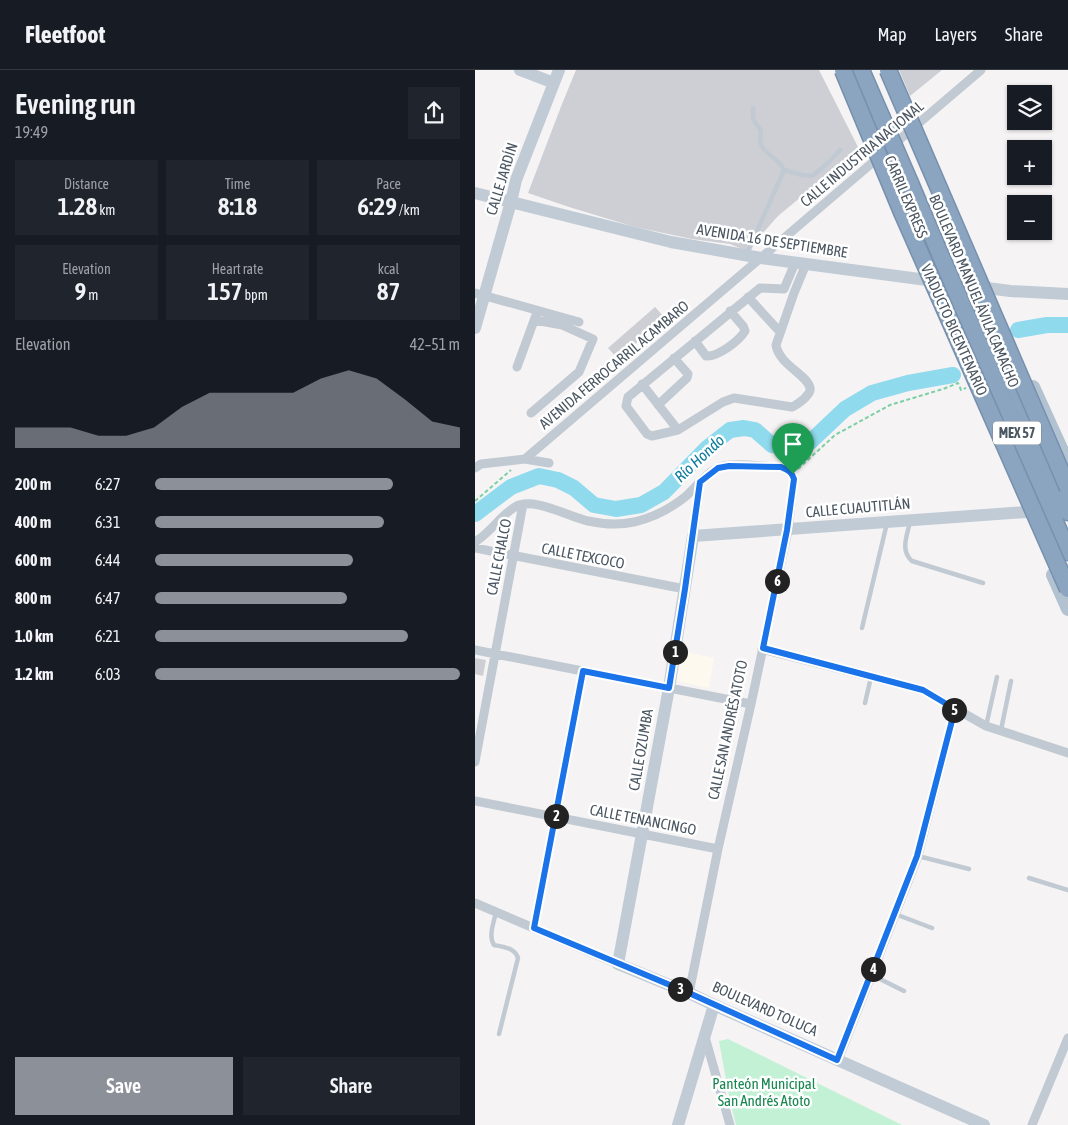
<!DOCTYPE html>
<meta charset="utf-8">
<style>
:root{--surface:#171b24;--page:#20242c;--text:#f1f3f6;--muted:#9ea1a6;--line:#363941;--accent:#8c9099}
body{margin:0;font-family:"Asap Condensed",sans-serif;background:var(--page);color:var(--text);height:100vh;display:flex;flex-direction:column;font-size:19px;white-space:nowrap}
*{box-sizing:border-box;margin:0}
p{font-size:16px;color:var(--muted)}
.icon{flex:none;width:28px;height:28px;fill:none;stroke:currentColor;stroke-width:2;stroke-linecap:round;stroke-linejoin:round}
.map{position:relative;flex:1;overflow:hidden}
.sheet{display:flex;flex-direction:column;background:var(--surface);width:475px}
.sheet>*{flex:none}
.tools{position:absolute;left:532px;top:15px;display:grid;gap:10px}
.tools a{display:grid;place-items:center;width:45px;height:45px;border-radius:0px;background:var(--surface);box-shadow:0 1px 4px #0004;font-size:25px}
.pin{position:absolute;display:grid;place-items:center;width:42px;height:42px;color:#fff;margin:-51px -21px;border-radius:50% 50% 50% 0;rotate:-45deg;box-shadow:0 0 5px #0007}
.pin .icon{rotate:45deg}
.km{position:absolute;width:25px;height:25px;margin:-12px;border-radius:50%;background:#222;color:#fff;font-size:14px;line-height:25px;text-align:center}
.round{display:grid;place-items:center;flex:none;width:52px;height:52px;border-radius:0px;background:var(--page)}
.summary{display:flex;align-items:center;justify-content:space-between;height:85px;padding:0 15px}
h1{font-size:28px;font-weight:600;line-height:38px}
.figures{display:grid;grid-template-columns:repeat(3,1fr);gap:8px;height:85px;padding:5px 15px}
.figures div{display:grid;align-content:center;border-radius:0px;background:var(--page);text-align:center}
.figures b{font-size:25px;font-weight:600}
.figures small{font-size:14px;font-weight:400}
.figures p{font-size:14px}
.chart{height:140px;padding:10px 15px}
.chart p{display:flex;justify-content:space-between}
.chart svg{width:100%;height:90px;margin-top:5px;fill:var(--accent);opacity:.7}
.button{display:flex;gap:10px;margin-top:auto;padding:10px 15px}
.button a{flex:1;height:58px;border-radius:0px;background:var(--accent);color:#fff;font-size:20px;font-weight:600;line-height:58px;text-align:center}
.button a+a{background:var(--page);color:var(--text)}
ul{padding:0 15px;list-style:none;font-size:16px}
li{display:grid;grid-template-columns:80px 60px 1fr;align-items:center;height:38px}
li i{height:12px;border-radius:6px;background:var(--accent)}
header{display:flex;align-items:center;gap:30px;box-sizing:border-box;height:70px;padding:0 25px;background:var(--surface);border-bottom:1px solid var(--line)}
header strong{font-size:24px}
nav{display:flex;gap:28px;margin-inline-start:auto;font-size:18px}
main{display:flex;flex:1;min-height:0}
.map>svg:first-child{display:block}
</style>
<header>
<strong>Fleetfoot</strong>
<nav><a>Map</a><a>Layers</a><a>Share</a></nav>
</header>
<main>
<section class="sheet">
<div class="summary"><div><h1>Evening run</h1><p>19:49</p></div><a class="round"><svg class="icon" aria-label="share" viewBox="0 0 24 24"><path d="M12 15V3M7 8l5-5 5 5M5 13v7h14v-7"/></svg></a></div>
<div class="figures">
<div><p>Distance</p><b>1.28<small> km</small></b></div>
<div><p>Time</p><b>8:18</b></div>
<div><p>Pace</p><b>6:29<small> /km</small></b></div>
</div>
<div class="figures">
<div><p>Elevation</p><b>9<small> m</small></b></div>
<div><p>Heart rate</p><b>157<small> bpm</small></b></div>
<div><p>kcal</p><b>87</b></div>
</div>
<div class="chart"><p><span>Elevation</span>42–51 m</p>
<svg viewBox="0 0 160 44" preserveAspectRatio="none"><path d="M0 44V34L10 34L20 34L30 38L40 38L50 34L60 24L70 17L80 17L90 17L100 17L110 10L120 6L130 10L140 20L150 31L160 34V44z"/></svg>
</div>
<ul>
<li><b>200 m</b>6:27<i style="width:78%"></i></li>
<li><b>400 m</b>6:31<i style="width:75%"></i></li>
<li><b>600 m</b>6:44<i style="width:65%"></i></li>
<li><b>800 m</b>6:47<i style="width:63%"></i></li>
<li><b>1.0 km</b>6:21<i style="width:83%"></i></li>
<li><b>1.2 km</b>6:03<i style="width:100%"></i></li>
</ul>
<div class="button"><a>Save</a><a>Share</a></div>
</section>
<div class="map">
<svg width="593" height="1055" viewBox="0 0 593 1055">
<rect width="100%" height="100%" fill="#f5f3f3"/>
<path fill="#fdf9ef" d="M206 581 239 588 234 618 202 611Z"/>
<path fill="#c3f1d5" d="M253 969 427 1055H261L254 1026 244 971Z"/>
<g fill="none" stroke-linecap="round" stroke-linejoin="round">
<path stroke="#90daee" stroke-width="16" d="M543 260 572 255H593
M0 444 36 417 64 406 83 410 99 418 119 435 141 439 166 435 189 422 232 378 255 360 269 358 280 360 297 375 316 379 335 372 370 339 397 323 433 313 478 305"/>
</g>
<path fill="#cdcfd5" d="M101 0H344L384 79 303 146 272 181 255 174 217 169 160 157 94 137 53 123 87 34Z
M424 0H467L435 26Z
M180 237 190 248 143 289 133 278Z
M0 588 11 590 8 606 0 604Z"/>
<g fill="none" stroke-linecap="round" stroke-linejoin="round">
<g stroke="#7690ad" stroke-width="19">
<path id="highway" d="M386 0 406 46
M435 113 465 184
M508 242 593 442
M491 244 593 482"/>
</g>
<path stroke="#7ad0a6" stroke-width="2" stroke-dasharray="4 2.5" stroke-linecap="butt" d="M323 399 360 365 415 335 468 319 483 313 486 320 491 318
M0 431 36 400"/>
<path stroke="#c1cad2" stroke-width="4.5" d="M309 100 327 105 337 106 352 94 365 80
M272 184 309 100C300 82 281 85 286 61L278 49V38
M435 452C432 465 425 481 437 491L508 513
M387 558 412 453
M390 633 396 607
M511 656 522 607
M526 660 536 611
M443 786 494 799
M554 808 593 820
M21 842C19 852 13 866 19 875 29 877 40 878 43 888L24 964
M420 844 457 858
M397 905 429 921"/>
<path stroke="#c1cad2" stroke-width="9" d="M320 193 309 219 285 218 153 327 151 336 172 364 177 366 203 360 248 332 259 328 317 337C322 335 325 332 330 328 332 325 336 323 335 318 333 305 304 295 301 275L319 223 331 194
M0 223 104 252
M273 227 305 262
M220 271 231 286C243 287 264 271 270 261L268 256 255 241
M42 297 61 245
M167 314 203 360
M183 335 212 308 213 304 199 288
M56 343 104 302 118 269 87 255 60 250
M50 389 74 393
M0 398 6 394 50 389 506 0
M218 466 225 412
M0 472C15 463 25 446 40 437 58 426 94 447 113 451 127 454 145 455 159 452 177 448 196 438 210 427 221 418 231 402 245 397 261 392 289 397 306 397 313 400 317 402 319 409L313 460 276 634 243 779 214 923
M0 478 210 519
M287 579 448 620 511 656 593 683
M0 580 276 634
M0 692 48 434
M0 731 243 779
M0 833 143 894
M59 858 108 601
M230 967 255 1055
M363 990 443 786 480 639
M557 1055 593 968"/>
<path stroke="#c1cbd6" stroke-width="12" d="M45 0 79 13
M0 123 196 172 286 188 535 221 593 224
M0 258 36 132 41 110 84 0
M203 1055 239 935
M509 1055 239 935 214 923 143 894 194 618 218 466 551 442"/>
<path stroke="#b3c2d1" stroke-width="14" d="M558 317 593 394
M578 505 593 539"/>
<use href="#highway" stroke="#8ba5c1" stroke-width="16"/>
<g stroke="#7690ad" stroke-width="19" stroke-linecap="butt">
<path id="highway-bridge" d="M368 0 427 142 593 519
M413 0 593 418
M406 46 435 113
M465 184 491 244"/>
</g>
<use href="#highway-bridge" stroke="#8ba5c1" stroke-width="16"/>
</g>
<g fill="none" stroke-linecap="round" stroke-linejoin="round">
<g stroke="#fff" stroke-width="10">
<path id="route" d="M254 396 306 397C313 400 317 402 319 409L312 460 288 578 448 620 480 639 442 786 362 990 214 923 59 858 108 601 194 618 210 519 225 412 243 398Z"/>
</g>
<use href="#route" stroke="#1a73e8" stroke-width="6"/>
</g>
<g text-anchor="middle" stroke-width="5" stroke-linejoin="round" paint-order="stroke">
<rect fill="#fff" stroke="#808990" stroke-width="1" x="518" y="351.5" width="48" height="23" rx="4"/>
<g font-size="14" font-weight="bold" fill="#4a5661">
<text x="542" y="368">MEX 57</text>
</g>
<g font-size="15" fill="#4a5661" stroke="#fff">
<text transform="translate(387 84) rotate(-40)" y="5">CALLE INDUSTRIA NACIONAL</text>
<text transform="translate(27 109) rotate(-73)" y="5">CALLE JARDÍN</text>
<text transform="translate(431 127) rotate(67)" y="5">CARRIL EXPRESS</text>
<text transform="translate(297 171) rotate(9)" y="5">AVENIDA 16 DE SEPTIEMBRE</text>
<text transform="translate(499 221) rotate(67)" y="5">BOULEVARD MANUEL ÁVILA CAMACHO</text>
<text transform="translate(479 260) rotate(66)" y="5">VIADUCTO BICENTENARIO</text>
<text transform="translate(139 295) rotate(-40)" y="5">AVENIDA FERROCARRIL ACAMBARO</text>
<text transform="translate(383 438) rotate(-5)" y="5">CALLE CUAUTITLÁN</text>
<text transform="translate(108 486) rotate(11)" y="5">CALLE TEXCOCO</text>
<text transform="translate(24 487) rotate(-79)" y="5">CALLE CHALCO</text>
<text transform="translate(253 660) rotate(-78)" y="5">CALLE SAN ANDRÉS ATOTO</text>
<text transform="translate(166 680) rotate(-80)" y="5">CALLE OZUMBA</text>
<text transform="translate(168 750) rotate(11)" y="5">CALLE TENANCINGO</text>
<text transform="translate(290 939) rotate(24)" y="5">BOULEVARD TOLUCA</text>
</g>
<g font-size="15" fill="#17864f" stroke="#fff">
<text x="289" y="1019">Panteón Municipal<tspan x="289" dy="17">San Andrés Atoto</tspan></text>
</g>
<g font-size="16" font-style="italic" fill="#0c7c9b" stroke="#fff">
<text transform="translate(224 388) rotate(-43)" y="6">Río Hondo</text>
</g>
</g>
</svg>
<div class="tools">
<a><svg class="icon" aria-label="layers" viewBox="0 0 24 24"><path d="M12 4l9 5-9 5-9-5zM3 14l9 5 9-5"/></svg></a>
<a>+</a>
<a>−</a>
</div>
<div class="pin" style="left:318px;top:404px;background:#1e9e55"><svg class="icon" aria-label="arrive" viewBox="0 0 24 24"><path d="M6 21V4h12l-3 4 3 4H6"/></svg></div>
<b class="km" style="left:200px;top:582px">1</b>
<b class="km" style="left:81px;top:746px">2</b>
<b class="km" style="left:205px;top:919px">3</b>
<b class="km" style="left:398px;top:899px">4</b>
<b class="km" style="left:479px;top:640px">5</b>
<b class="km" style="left:302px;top:511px">6</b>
</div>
</main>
